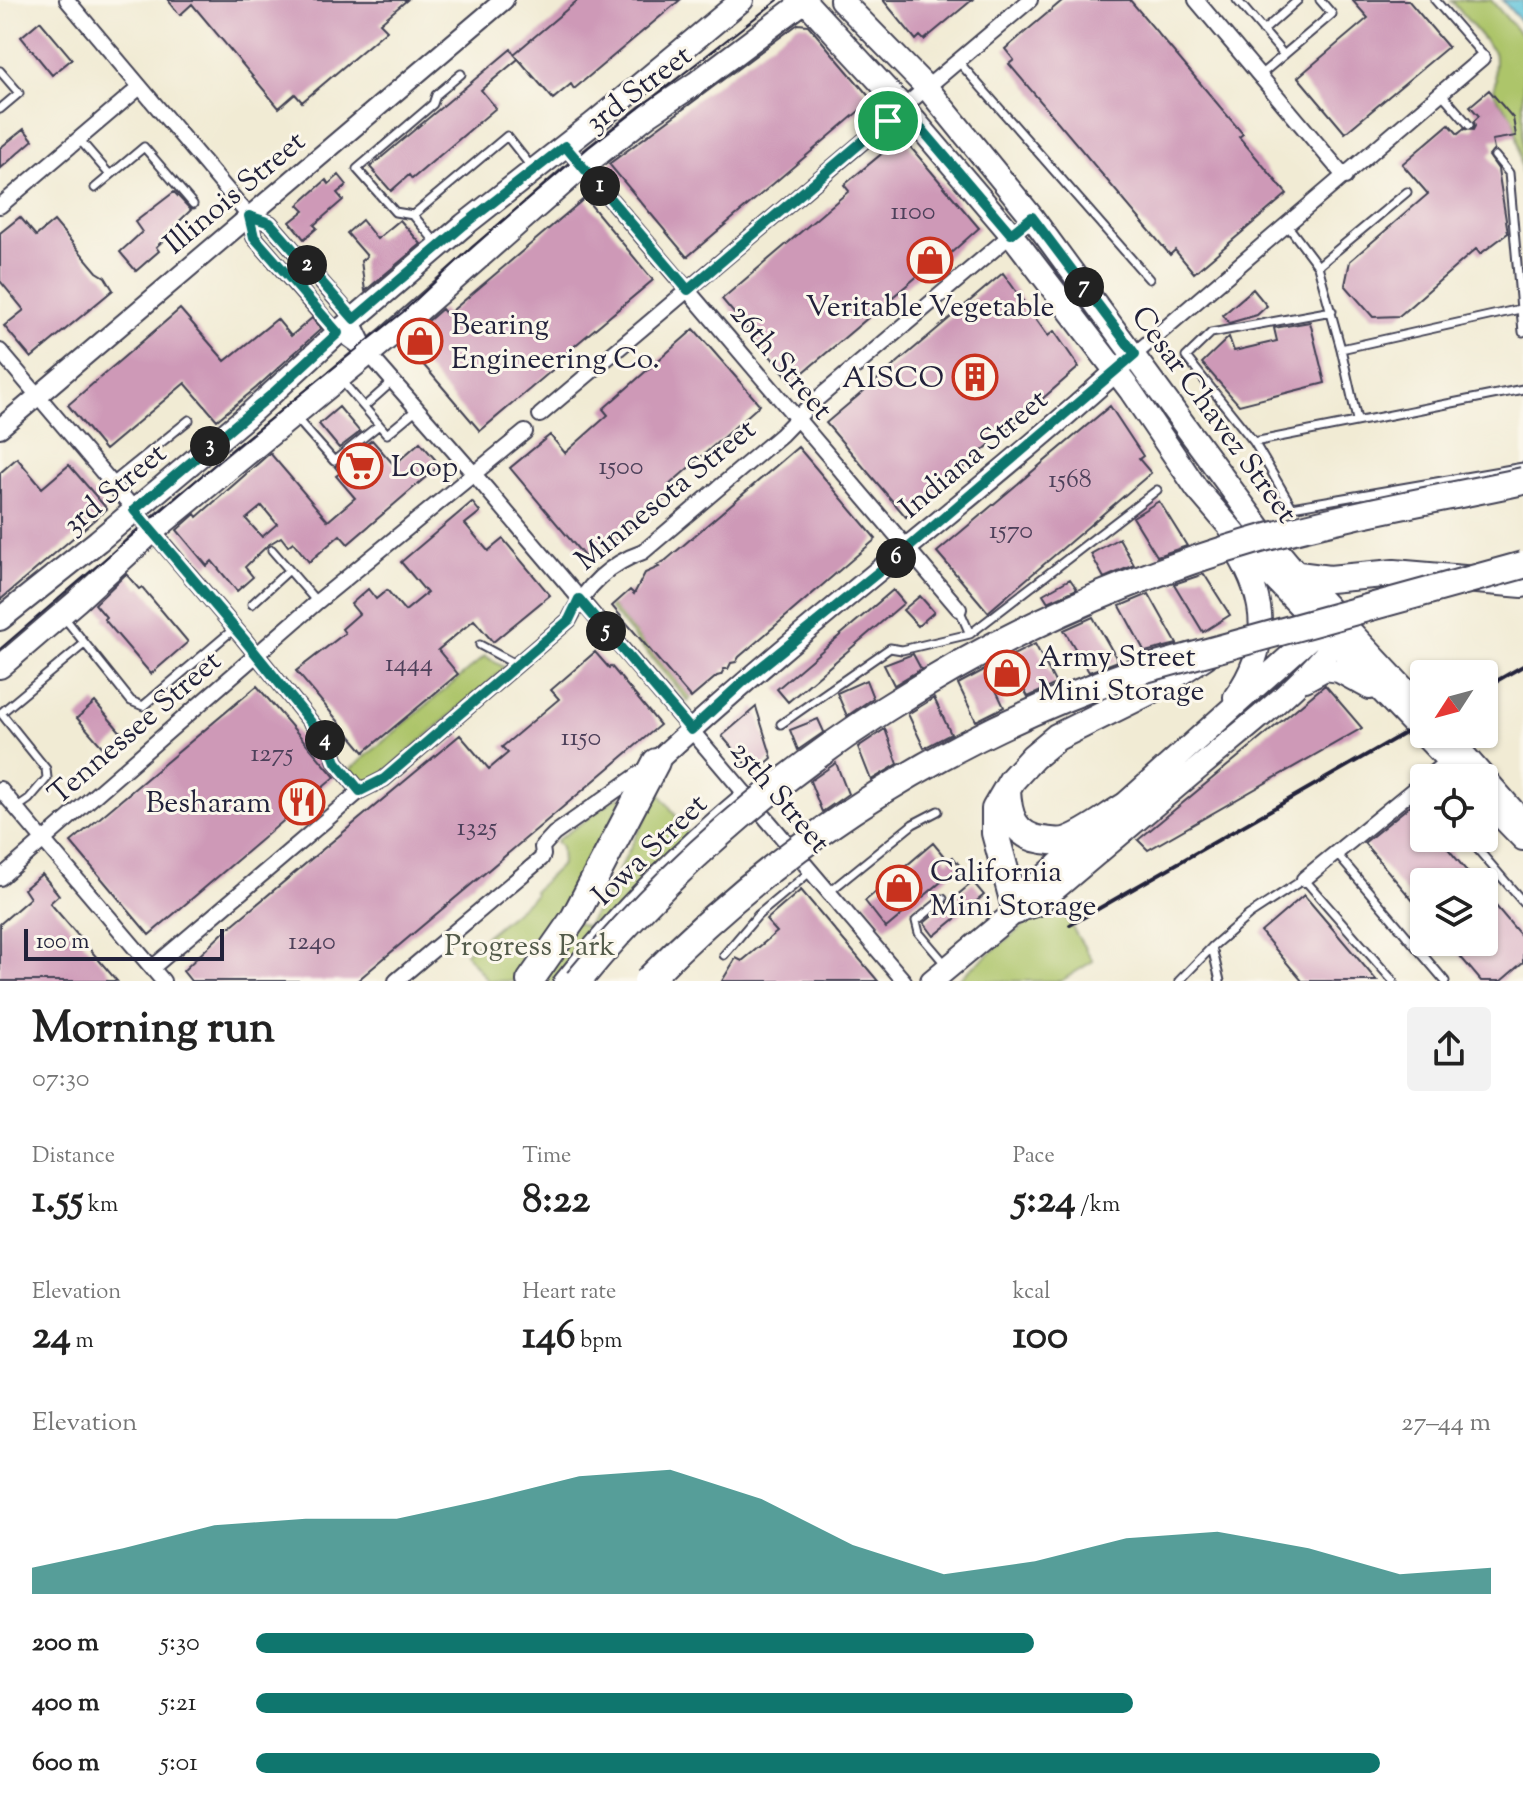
<!DOCTYPE html>
<meta charset="utf-8">
<style>
:root{--surface:#fff;--page:#f2f2f2;--text:#222;--muted:#767676;--accent:#0f766e}
body{margin:0;font-family:"Sorts Mill Goudy",serif;background:var(--page);color:var(--text);height:100vh;display:flex;flex-direction:column;font-size:30px;white-space:nowrap}
*{box-sizing:border-box;margin:0}
p{font-size:26px;color:var(--muted)}
.icon{flex:none;width:44px;height:44px;fill:none;stroke:currentColor;stroke-width:2;stroke-linecap:round;stroke-linejoin:round}
.map{position:relative;height:981px;overflow:hidden}
.details{display:flex;flex-direction:column;background:var(--surface);flex:1}
.details>*{flex:none}
.needle{width:52px;rotate:234deg}
.fabs{position:absolute;left:1410px;top:660px;display:grid;gap:16px}
.fabs a{display:grid;place-items:center;width:88px;height:88px;border-radius:8px;background:var(--surface);box-shadow:0 2px 6px #0004;font-size:40px}
.scale{position:absolute;left:24px;bottom:20px;width:200px;box-sizing:border-box;padding-left:8px;border:4px solid #22223b;border-top:0;font-size:22px;line-height:28px;white-space:nowrap;color:#22223b;-webkit-text-stroke:6px #fbf7ec;paint-order:stroke}
.pin{position:absolute;display:grid;place-items:center;width:68px;height:68px;color:#fff;margin:-34px;border:4px solid #fff;border-radius:50%;box-shadow:0 2px 8px #0007}
.km{position:absolute;width:40px;height:40px;margin:-20px;border-radius:50%;background:#222;color:#fff;font-size:22px;line-height:40px;text-align:center}
.round{display:grid;place-items:center;flex:none;width:84px;height:84px;border-radius:8px;background:var(--page)}
.summary{display:flex;align-items:center;justify-content:space-between;height:136px;padding:0 32px}
h1{font-size:44px;font-weight:700;line-height:60px}
.figures{display:grid;grid-template-columns:repeat(3,1fr);gap:12px;height:136px;padding:8px 32px}
.figures div{display:grid;align-content:center}
.figures b{font-size:40px;font-weight:700}
.figures small{font-size:22px;font-weight:400}
.figures p{font-size:22px}
.chart{height:224px;padding:16px 32px}
.chart p{display:flex;justify-content:space-between}
.chart svg{width:100%;height:144px;margin-top:8px;fill:var(--accent);opacity:.7}
ul{padding:0 32px;list-style:none;font-size:26px}
li{display:grid;grid-template-columns:128px 96px 1fr;align-items:center;height:60px}
li i{height:20px;border-radius:10px;background:var(--accent)}
.map>svg:first-child{display:block}
</style>
<div class="map">
<svg width="1523" height="981" viewBox="0 0 1523 981">
<rect width="100%" height="100%" fill="#fbf7ec"/>
<filter id="ink" filterUnits="userSpaceOnUse"><feTurbulence type="fractalNoise" baseFrequency=".0125" numOctaves="2"/><feDisplacementMap in="SourceGraphic" scale="16" xChannelSelector="R" yChannelSelector="G"/><feConvolveMatrix kernelMatrix="1 2 1 2 8 2 1 2 1" color-interpolation-filters="sRGB"/></filter>
<filter id="wash" filterUnits="userSpaceOnUse"><feTurbulence type="fractalNoise" baseFrequency=".006" numOctaves="4" result="noise"/><feDisplacementMap in="SourceGraphic" scale="32" xChannelSelector="R" yChannelSelector="G"/><feGaussianBlur stdDeviation="1.8" result="paint"/><feColorMatrix in="noise" values="0 0 0 0 0 0 0 0 0 0 0 0 0 0 0 0 0 1.4 0 .05"/><feComposite in="paint" operator="in"/></filter>
<g filter="url(#wash)">
<rect width="100%" height="100%" fill="#f1ebd4"/>
<path fill="#adc56a" stroke="#687452" stroke-width="2" d="M1451 0H1491L1523 37V186C1521 170 1518 128 1512 117 1504 102 1489 99 1496 80 1492 71 1497 62 1494 52Z
M612 606 691 698 688 701 609 608Z
M485 656 505 668 379 777 368 781 353 779 347 772Z
M659 792 692 839 555 981H488L465 953 535 895 534 891 562 864 561 848 556 841 619 796 622 799 564 918 586 926 604 899Z
M1055 900 1093 961 1061 981H956Z"/>
<path fill="#5dc3da" stroke="#40728a" stroke-width="2" d="M1502 0H1523V24Z"/>
<g id="blocks">
<path fill="#ce99b7" fill-rule="evenodd" d="M168 0H407L380 23 387 30 302 102 295 94 279 108 192 4 180 15Z
M578 0H680L574 89 571 84 553 99 514 54 518 59 481 90 496 108 412 179 409 175 391 191 370 167 511 49 514 54Z
M883 0H972L924 40 920 36 916 40Z
M1063 0H1130L1243 134 1239 137 1287 194 1194 273 1175 250 1170 255 1009 64 1014 60 1005 49Z
M1352 0H1408L1448 47 1345 133 1298 77 1368 18Z
M40 21 72 59 52 75 21 37Z
M798 24 808 25 872 100 687 257 609 164Z
M1489 90 1513 118 1516 136 1492 140 1494 150 1489 156 1498 169 1508 233 1480 254 1476 249 1399 316 1373 317 1345 285 1350 261 1428 194 1402 164 1449 124 1458 134 1464 129 1473 130 1475 126 1474 121 1479 116 1470 106Z
M24 129 33 140 0 169V148Z
M902 137 979 228 923 278 920 274 792 382 722 299 849 191 844 185Z
M339 175 347 185 337 193 343 200 314 225 317 228 304 239 290 222 304 211 298 205 326 180 329 184Z
M174 192 191 210 163 237 165 239 156 247 159 251 136 271 120 252 142 232 135 222Z
M585 198 653 280 553 364 556 367 480 431 404 342 442 309 447 315Z
M20 217 36 236 54 221 97 272 105 277 113 290 31 358 4 326 24 310 0 281V233Z
M362 220 377 239 400 220 421 244 365 291 361 261 367 256 347 233Z
M1003 273 1048 336 1054 331 1079 367 906 517 826 423Z
M1253 289 1267 306 1257 315 1229 323 1223 315Z
M180 309 225 361 277 319 291 336 312 318 321 329 256 388 217 420 185 383 105 450 68 405Z
M1310 322 1325 383 1239 405 1202 363 1229 337 1234 351 1277 341 1274 328Z
M694 329 760 405 669 485 674 490 589 562 510 468 550 435 565 453 608 415 603 409Z
M1110 406 1143 456 1139 459 1151 473 988 612 937 552Z
M339 407 360 432 339 448 319 424Z
M372 440 394 465 420 442 440 465 348 544 340 535 309 562 293 542 288 546 281 537 268 545 245 567 253 577 237 591 212 561 207 566 177 530 195 514 197 517 270 453 328 521 355 498 336 476 340 473 335 467ZM262 506 277 524 262 537 246 519Z
M798 447 876 539 739 657 736 662 731 663 728 669H724L721 675 717 676 691 698 612 606 630 590 634 594 645 573 659 567 657 565 665 561Z
M17 458 42 488 69 465 107 509 0 600V473Z
M1159 501 1187 546 1157 556 1133 517Z
M472 502 480 512 465 524 488 551 503 539 550 595 493 642 474 620 438 650 458 674 364 752 296 671 345 633 342 629 359 614 351 604 368 589 376 599 387 590 405 611 427 593 401 562Z
M1119 538 1134 565 1104 578 1091 554Z
M126 574 139 589 142 587 188 642 151 674 104 619 106 617 95 604Z
M1204 574 1230 615 1203 632 1174 584Z
M1070 579 1077 589 1048 602 1043 594Z
M893 590 904 603 788 702 777 689Z
M1149 594 1177 644 1145 652 1120 606Z
M920 596 934 612 918 626 903 610Z
M1093 617 1118 661 1089 672 1064 630Z
M1035 644 1056 684 1028 697 1007 658Z
M595 652 609 668 611 666 660 725 357 981H191L183 971 226 930 460 735 489 769 508 753 502 747 559 699 551 690Z
M913 654 921 669 894 685 884 665Z
M986 669 1004 707 976 721 958 684Z
M866 680 873 698 847 716 837 693Z
M1325 685 1362 728 1148 850 1138 840Z
M257 686 335 777 149 935 71 842Z
M934 698 951 734 924 748 908 714Z
M95 702 123 735 105 750 77 718Z
M756 707 772 758 754 774 722 736Z
M818 719 824 732 798 750 790 730Z
M885 729 898 764 871 780 858 747Z
M836 763 848 794 822 812 810 781Z
M1411 805 1424 821V838H1439L1476 882H1424V914L1364 843Z
M933 843 948 861 953 857 960 866 886 928 865 901Z
M42 874 59 895 50 903 117 981H0V924L30 898 24 889Z
M973 882 984 895 934 936 924 923Z
M801 890 878 981H722L736 958 742 961 777 932 766 920Z
M1484 892 1523 938V962L1501 981H1481L1448 942H1484Z
M1304 895 1377 981H1302L1261 932Z"/>
</g>
</g>
<g filter="url(#ink)">
<use href="#blocks" fill-opacity="0" stroke="#414052" stroke-width="2"/>
<g fill="none" stroke-linecap="round" stroke-linejoin="round">
<g stroke="#414052" stroke-width="11">
<path id="service" d="M1237 0 1284 55
M1435 0 1481 53 1482 58
M1263 31 1298 0
M958 61 1149 279
M0 71 19 93 0 109
M461 74 436 95 433 104 357 169 395 212 413 215 507 136 533 169
M1259 76 1332 14 1320 0
M1442 94 1469 125
M79 139 110 175
M1495 156 1509 173 1523 332
M95 188 144 147 193 204
M413 215 438 245
M1288 226 1318 266 1341 349 1520 309
M1318 266 1407 192
M1332 311 1211 333 1186 357 1254 442 1292 507 1523 467
M1341 349 1357 420
M341 380 387 434 417 409
M364 407 392 382
M297 419 334 461 379 425
M1254 442 1523 389
M111 483 189 420
M272 550 317 602
M252 604 289 570
M959 609 970 634 1157 490
M63 616 131 701 143 706 235 628
M480 645 517 665
M781 724 890 648 902 650 970 634
M16 808 29 799 47 778 46 769 1 713 84 644
M1468 838 1523 902
M1336 853 1445 981
M829 892 913 824 938 811
M943 899 916 921 919 933 947 966
M724 955 758 915 811 871
M1179 981 1212 947
M1220 981 1212 947 1249 915 1304 879 1393 981"/>
</g>
<g stroke="#414052" stroke-width="18">
<path id="minor" d="M67 0 249 216 254 237 333 328 369 354 474 474 904 981
M1196 0 1345 177
M565 146 959 609
M0 206 140 87
M249 216 270 223 350 315 369 354
M0 351 243 638 330 746 336 762 360 791
M1135 354 1482 58
M540 415 1030 0
M1427 778 1455 755
M0 789 163 981
M0 878 317 602 525 432
M1304 879 1424 781
M152 968 360 791 384 779 569 620C585 587 608 564 643 552L781 435 809 406 1032 217
M396 981 541 859 543 855 542 847 554 834 649 767
M561 981C616 912 677 849 745 793"/>
</g>
<g stroke="#414052" stroke-width="22">
<path id="tertiary" d="M0 428 504 0"/>
</g>
<g stroke="#414052" stroke-width="24">
<path id="secondary" d="M656 762C806 622 973 501 1126 362"/>
</g>
<g stroke="#414052" stroke-width="26">
<path id="primary" d="M804 0 903 107 1011 234 1130 390 1197 489 1273 578 1465 778
M841 0 927 88 1032 217 1268 539 1298 575 1424 710
M0 619 98 541 247 416 342 329 464 225 594 123 742 0
M0 667 77 601 152 532 389 337 583 166 648 115 696 83 806 0
M1305 680 1325 669 1339 671 1370 688
M1235 697C1270 648 1268 601 1236 551
M1446 734 1523 822
M1484 799 1523 839
M1016 911 1036 905C1096 855 1155 805 1214 755 1244 730 1328 665 1339 631
M932 981 1016 911 1026 893 1310 638 1321 628 1333 624"/>
</g>
<g stroke="#414052" stroke-width="30">
<path id="motorway" d="M1298 575 1329 579 1394 573 1523 584
M1007 789C1008 815 1014 836 1043 840 1052 841 1060 843 1068 840 1087 833 1107 817 1124 807
M1016 911 995 833V809L1012 780 1033 757 1057 737 1150 691 1204 656
M530 981 574 918 656 762"/>
</g>
<use href="#service" stroke="#fff" stroke-width="7"/>
<use href="#minor" stroke="#fff" stroke-width="14"/>
<use href="#tertiary" stroke="#fff" stroke-width="18"/>
<use href="#secondary" stroke="#fff" stroke-width="20"/>
<use href="#primary" stroke="#fff" stroke-width="22"/>
<use href="#motorway" stroke="#fff" stroke-width="26"/>
<path stroke="#22223b" stroke-width="2" d="M0 649 235 447 403 312 472 247 589 147 778 0"/>
<path stroke="#22223b" stroke-width="4" d="M1484 688 1523 666
M1070 925 1424 722"/>
<g stroke="#414052" stroke-width="30" stroke-linecap="butt">
<path id="motorway-bridge" d="M578 981C752 769 995 616 1257 540 1344 515 1435 500 1523 481
M647 981C785 839 945 738 1131 673L1523 565"/>
</g>
<use href="#motorway-bridge" stroke="#fff" stroke-width="26"/>
</g>
</g>
<g fill="none" stroke-linecap="round" stroke-linejoin="round" filter="url(#ink)">
<g stroke="#fff" stroke-width="16">
<path id="route" d="M903 107 1011 234 1032 217 1135 354 907 549 744 681 691 730 579 599 569 620 384 779 360 791 336 762 330 746 243 638 134 510 271 395 338 333 254 237 249 216 270 223 354 319 464 225 565 146 688 290Z"/>
</g>
<use href="#route" stroke="#0f766e" stroke-width="10"/>
</g>
<defs>
<g id="shop-ring" transform="scale(2.3)"><circle r="9.5" fill="#fbf7ec" stroke="#c8321e" stroke-width="1.5"/><path d="M-5-2.5h2.3a2.7 3.5 0 0 1 5.4 0H5L5.5 6h-11ZM-1.5-2.5h3a1.5 2.3 0 0 0-3 0Z" fill="#c8321e"/></g>
<g id="building-ring" transform="scale(2.3)"><circle r="9.5" fill="#fbf7ec" stroke="#c8321e" stroke-width="1.5"/><path d="M-4-6H4V6H1V3H-1V6H-4ZM-2.5-4.3h1.7v1.8h-1.7ZM.8-4.3h1.7v1.8H.8ZM-2.5-1h1.7V.8h-1.7ZM.8-1h1.7V.8H.8Z" fill="#c8321e"/></g>
<g id="supermarket-ring" transform="scale(2.3)"><circle r="9.5" fill="#fbf7ec" stroke="#c8321e" stroke-width="1.5"/><path d="M-6-5.5h2.5l.6 2H6L4.5 2H-2.5L-4.4-4H-6ZM-1.5 3.2a1.3 1.3 0 1 0 .1 0ZM3 3.2a1.3 1.3 0 1 0 .1 0Z" fill="#c8321e"/></g>
<g id="restaurant-ring" transform="scale(2.3)"><circle r="9.5" fill="#fbf7ec" stroke="#c8321e" stroke-width="1.5"/><path d="M-5-6h1v4h1v-4h1v4h1v-4h1v5L-1.5 .5V6h-2V.5L-5-1ZM5-6V6H3V1.5H1.5Q1.5-4 5-6Z" fill="#c8321e"/></g>
</defs>
<g fill-rule="evenodd">
<use href="#shop-ring" x="930" y="260"/>
<use href="#shop-ring" x="420" y="341"/>
<use href="#building-ring" x="975" y="377"/>
<use href="#supermarket-ring" x="360" y="466"/>
<use href="#shop-ring" x="1007" y="673"/>
<use href="#restaurant-ring" x="302" y="802"/>
<use href="#shop-ring" x="899" y="888"/>
</g>
<g text-anchor="middle" stroke-width="6" stroke-linejoin="round" paint-order="stroke">
<g font-size="26" fill="#4d405a">
<text x="913" y="219">1100</text>
<text x="621" y="474">1500</text>
<text x="1070" y="487">1568</text>
<text x="1011" y="538">1570</text>
<text x="409" y="671">1444</text>
<text x="581" y="745">1150</text>
<text x="272" y="761">1275</text>
<text x="477" y="835">1325</text>
<text x="312" y="949">1240</text>
</g>
<g font-size="30" fill="#22223b" stroke="#fbf7ec">
<text transform="translate(638 88) rotate(-37)" y="10">3rd Street</text>
<text transform="translate(234 192) rotate(-40)" y="10">Illinois Street</text>
<text transform="translate(782 361) rotate(50)" y="10">26th Street</text>
<text transform="translate(1215 414) rotate(54)" y="10">Cesar Chavez Street</text>
<text transform="translate(973 453) rotate(-40)" y="10">Indiana Street</text>
<text transform="translate(114 488) rotate(-40)" y="10">3rd Street</text>
<text transform="translate(665 494) rotate(-39)" y="10">Minnesota Street</text>
<text transform="translate(134 727) rotate(-41)" y="10">Tennessee Street</text>
<text transform="translate(781 796) rotate(50)" y="10">25th Street</text>
<text transform="translate(649 849) rotate(-44)" y="10">Iowa Street</text>
</g>
<g font-size="30" fill="#22223b" stroke="#fbf7ec" text-anchor="start">
<text x="930" y="316" text-anchor="middle">Veritable Vegetable</text>
<text x="451" y="334">Bearing<tspan x="451" dy="34">Engineering Co.</tspan></text>
<text x="944" y="387" text-anchor="end">AISCO</text>
<text x="391" y="476">Loop</text>
<text x="1038" y="666">Army Street<tspan x="1038" dy="34">Mini Storage</tspan></text>
<text x="271" y="812" text-anchor="end">Besharam</text>
<text x="930" y="881">California<tspan x="930" dy="34">Mini Storage</tspan></text>
</g>
<g font-size="30" fill="#535b4b" stroke="#fbf7ec">
<text x="530" y="955">Progress Park</text>
</g>
</g>
</svg>
<div class="fabs">
<a><svg class="needle" viewBox="-14 -14 28 28"><path d="M0-13l5 13h-10z" fill="#e53935"/><path d="M0 13l5-13h-10z" fill="#767676"/></svg></a>
<a><svg class="icon" aria-label="locate" viewBox="0 0 24 24"><circle cx="12" cy="12" r="6"/><path d="M12 2v4M12 18v4M2 12h4M18 12h4"/></svg></a>
<a><svg class="icon" aria-label="layers" viewBox="0 0 24 24"><path d="M12 4l9 5-9 5-9-5zM3 14l9 5 9-5"/></svg></a>
</div>
<div class="scale">100 m</div>
<div class="pin" style="left:888px;top:121px;background:#1e9e55"><svg class="icon" aria-label="arrive" viewBox="0 0 24 24"><path d="M6 21V4h12l-3 4 3 4H6"/></svg></div>
<b class="km" style="left:600px;top:186px">1</b>
<b class="km" style="left:307px;top:265px">2</b>
<b class="km" style="left:210px;top:446px">3</b>
<b class="km" style="left:325px;top:740px">4</b>
<b class="km" style="left:606px;top:631px">5</b>
<b class="km" style="left:896px;top:558px">6</b>
<b class="km" style="left:1084px;top:287px">7</b>
</div>
<section class="details">
<div class="summary"><div><h1>Morning run</h1><p>07:30</p></div><a class="round"><svg class="icon" aria-label="share" viewBox="0 0 24 24"><path d="M12 15V3M7 8l5-5 5 5M5 13v7h14v-7"/></svg></a></div>
<div class="figures">
<div><p>Distance</p><b>1.55<small> km</small></b></div>
<div><p>Time</p><b>8:22</b></div>
<div><p>Pace</p><b>5:24<small> /km</small></b></div>
</div>
<div class="figures">
<div><p>Elevation</p><b>24<small> m</small></b></div>
<div><p>Heart rate</p><b>146<small> bpm</small></b></div>
<div><p>kcal</p><b>100</b></div>
</div>
<div class="chart"><p><span>Elevation</span>27–44 m</p>
<svg viewBox="0 0 160 44" preserveAspectRatio="none"><path d="M0 44V36L10 30L20 23L30 21L40 21L50 15L60 8L70 6L80 15L90 29L100 38L110 34L120 27L130 25L140 30L150 38L160 36V44z"/></svg>
</div>
<ul>
<li><b>200 m</b>5:30<i style="width:63%"></i></li>
<li><b>400 m</b>5:21<i style="width:71%"></i></li>
<li><b>600 m</b>5:01<i style="width:91%"></i></li>
</ul>
</section>
